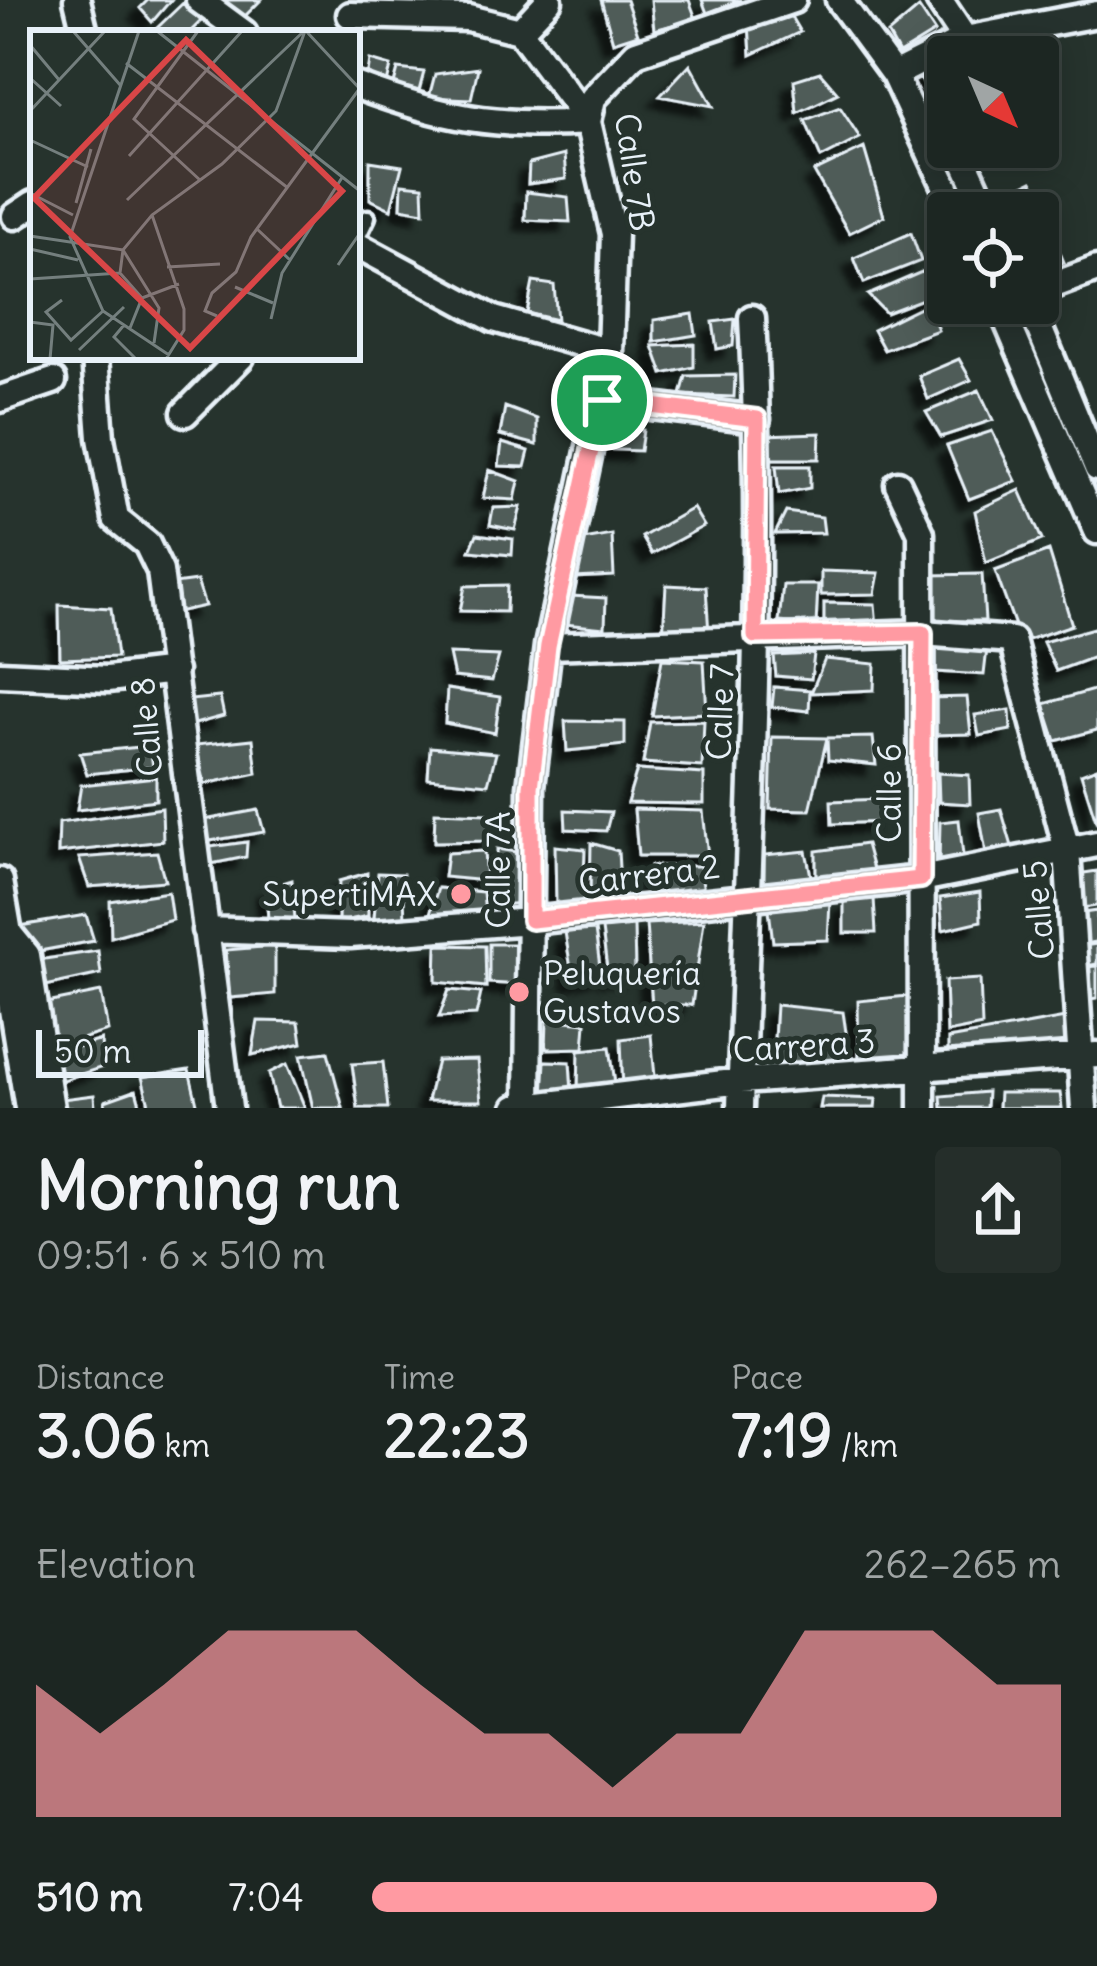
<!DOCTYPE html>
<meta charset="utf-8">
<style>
:root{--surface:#1c2622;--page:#252e2a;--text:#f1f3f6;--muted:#a0a5a5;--line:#3a4340;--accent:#ff9aa2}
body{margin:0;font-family:Delius,sans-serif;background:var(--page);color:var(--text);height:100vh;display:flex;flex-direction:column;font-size:45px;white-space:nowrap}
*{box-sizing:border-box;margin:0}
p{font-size:39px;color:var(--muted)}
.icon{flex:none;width:66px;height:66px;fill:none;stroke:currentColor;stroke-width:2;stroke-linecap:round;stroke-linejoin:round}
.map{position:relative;height:1108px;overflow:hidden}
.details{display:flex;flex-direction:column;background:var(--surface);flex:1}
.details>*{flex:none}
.needle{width:78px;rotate:136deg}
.tools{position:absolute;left:927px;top:36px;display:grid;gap:24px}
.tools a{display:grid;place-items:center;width:132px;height:132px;border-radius:12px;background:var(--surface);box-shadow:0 6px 30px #0003,0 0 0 3px var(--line);font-size:60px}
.scale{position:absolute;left:36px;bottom:30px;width:168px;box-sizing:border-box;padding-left:12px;border:6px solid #e8f1f8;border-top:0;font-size:33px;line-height:42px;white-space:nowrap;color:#e8f1f8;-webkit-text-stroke:9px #26332d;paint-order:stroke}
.pin{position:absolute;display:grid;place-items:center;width:102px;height:102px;color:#fff;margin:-51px;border:6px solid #fff;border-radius:50%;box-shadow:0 3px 12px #0007}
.round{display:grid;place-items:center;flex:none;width:126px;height:126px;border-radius:12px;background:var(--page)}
.head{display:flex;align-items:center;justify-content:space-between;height:204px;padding:0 36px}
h1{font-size:66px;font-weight:800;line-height:90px}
.metrics{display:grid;grid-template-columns:repeat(3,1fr);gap:18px;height:204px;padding:12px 36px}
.metrics div{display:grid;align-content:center}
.metrics b{font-size:60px;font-weight:800}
.metrics small{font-size:33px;font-weight:400}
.metrics p{font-size:33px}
.chart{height:336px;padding:24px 36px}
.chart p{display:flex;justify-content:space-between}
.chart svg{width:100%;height:216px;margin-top:12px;fill:var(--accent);opacity:.7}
ul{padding:0 36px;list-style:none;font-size:39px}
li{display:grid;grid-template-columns:192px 144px 1fr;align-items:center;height:90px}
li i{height:30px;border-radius:15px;background:var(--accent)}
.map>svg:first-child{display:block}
</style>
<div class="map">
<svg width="1097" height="1108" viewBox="0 0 1097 1108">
<defs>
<filter id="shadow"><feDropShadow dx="-10" dy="10" stdDeviation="3" flood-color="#0009"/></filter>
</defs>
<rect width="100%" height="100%" fill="#26332d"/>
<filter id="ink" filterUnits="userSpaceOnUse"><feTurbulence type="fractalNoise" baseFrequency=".00833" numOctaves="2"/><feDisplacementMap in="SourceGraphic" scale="24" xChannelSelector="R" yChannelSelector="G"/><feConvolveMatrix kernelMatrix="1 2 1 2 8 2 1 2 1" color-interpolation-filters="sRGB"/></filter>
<g filter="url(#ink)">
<path fill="#505c59" stroke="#e8f1f8" stroke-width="3" filter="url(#shadow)" d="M148 0H171L152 22 140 8Z
M218 0H261L242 19Z
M601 0H626L638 34 613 42Z
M651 0H689L696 19 654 30Z
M702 0H741L707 13Z
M183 3 201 21 189 33H162L157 28Z
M919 8 935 32 899 54 888 34Z
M787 10 800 32 751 55 749 23Z
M995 43 1000 57H959Z
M370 60 391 66 387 83 367 79Z
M948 61V112L916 74Z
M690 64 713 106 660 96Z
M478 68 471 99 429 97 435 74Z
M398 69 424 72 418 95 393 88Z
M820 72 838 93 797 113 794 80Z
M840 107 860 138 821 158 805 120Z
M864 148 884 216 849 233 814 172Z
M564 155 566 179 528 184 529 164Z
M370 161 402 166 391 209 370 199Z
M1032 181 1048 207 1037 213H994L989 202Z
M402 184 423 186 424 212 401 208Z
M526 192 568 197 570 222 525 220Z
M1048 224 1064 262 1038 270V228Z
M911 233 921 261 864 283 854 258Z
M924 271 936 294 886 313 868 295Z
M533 282 554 285 557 320 527 313Z
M928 303 938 330 884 350 873 330Z
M693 314 696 335 654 342V320Z
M735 319 733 346 717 349 713 322Z
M694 344V367L663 374 653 346Z
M959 359 971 380 928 399 919 376Z
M735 375 734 397 681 395 686 376Z
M979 390 993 420 941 437 926 412Z
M505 407 537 419V445L500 435Z
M606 427 643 430 640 451 598 449Z
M992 431 1016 481 969 499 947 446Z
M820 433 819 459H772L764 435Z
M502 443 529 451 525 467 499 466Z
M776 466H810V488L779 494Z
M489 470 519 481 515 500 483 498Z
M1020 490 1042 540 986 563 975 511Z
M521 507 515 530 490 525 493 508Z
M693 508 704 526 652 554 642 537Z
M786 512 822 517 824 533 775 534Z
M477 534 513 539 512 555 470 551Z
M612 535 614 576 574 578 578 541Z
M1049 551 1072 625 1021 642 995 571Z
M821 571 879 573 875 594 821 595Z
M982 574 985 621H929L930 575Z
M197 581 205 606 168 614 166 585Z
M507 585 506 612 460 611 465 586Z
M666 585 706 587 709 634 663 638Z
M783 585H818L816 625 779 622Z
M570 596 606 598 605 628 564 624Z
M824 603 875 604 877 627 824 628Z
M59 605 111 608 117 657 60 659Z
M1097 627V656L1056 671 1043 642Z
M936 648 987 649 984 675 936 672Z
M449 654 499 656 492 681 454 677Z
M814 654 811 679 776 676 774 656Z
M662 659 704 661 707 713 652 716Z
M825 659 875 664 874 690 811 693Z
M774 687 810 690 809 711 772 707Z
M447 689 500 697 495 733 445 723Z
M1097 689V730L1056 741 1044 704Z
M220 697 224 716 191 725 190 700Z
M967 697 971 734 930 735 929 698Z
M1010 710 1011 730 979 736 975 715Z
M565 721 625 722V745L567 751Z
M704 721 702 767 643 763 650 722Z
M772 737 827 738 810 810 770 809Z
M873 737 876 765 828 760 827 738Z
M253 739 257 773 205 784 196 745Z
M150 746 153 767 87 774 80 753Z
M430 747 496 753 488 784 428 778Z
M1097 768V824L1081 774Z
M637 770 704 774V804L627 803Z
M938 773 969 775 970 804 939 802Z
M156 777V800L77 810 81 785Z
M882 799 883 822 832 824 831 801Z
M162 808 163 841 58 853 59 823Z
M634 809 703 811 708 856H638Z
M1001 809 1014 853 987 858 979 813Z
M258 810 264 832 204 842 199 821Z
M565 810 611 812 606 831 566 829Z
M435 812 488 814 490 841 434 842Z
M959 820 964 864 939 865 940 822Z
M247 842 246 857 206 865 203 848Z
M591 843 618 851 621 902 590 903Z
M866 844 874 873 816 880V851Z
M555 846 585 849 583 904 556 903Z
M497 849 528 854 525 903 497 905Z
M484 851 486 881 444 877 447 853Z
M806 851 812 881 764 886V855Z
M157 852 165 881 89 887 79 858Z
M650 866H700L705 898 653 901Z
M1097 871V906L1076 909 1071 875Z
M367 873 368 916 338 922 339 881Z
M378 873 403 874 405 919 374 918Z
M292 880 295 920H268L266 888Z
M438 888 483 892 485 916 428 920Z
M168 892 172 920 111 937 110 901Z
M980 892 981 921 943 930 940 898Z
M874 898 876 933H844V902Z
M830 901 828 940 773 942 769 910Z
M1097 911V942L1081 944 1077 914Z
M86 915 94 941 34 952 20 926Z
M704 921 692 1005H652L646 924Z
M634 926 635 974 608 976 602 929Z
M595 930 601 974 573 981 565 932Z
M489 944H529L523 985 489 983Z
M1097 944V964L1086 966 1083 946Z
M437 945 485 946 486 987 436 982Z
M275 946V994L230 998 226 950Z
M98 951 101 974 41 987 38 960Z
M1097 966V998L1090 999 1085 967Z
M980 979 982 1026 947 1033 945 981Z
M449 990 481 993 476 1015 439 1017Z
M101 992 108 1031 48 1049 42 1004Z
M908 996V1057L859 1064 858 1001Z
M776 1005 843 1012 851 1066 772 1076Z
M1065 1018 1070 1052 948 1064V1039Z
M547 1019 586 1023 584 1048 546 1049Z
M258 1021 299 1022 302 1043 252 1055Z
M651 1035 656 1087 623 1091 621 1039Z
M101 1040 103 1067 60 1081 46 1056Z
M610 1047 616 1091 578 1093 579 1050Z
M328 1052 343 1108H313L301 1055Z
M477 1060 481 1101H427L437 1061Z
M545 1061 570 1062 572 1093 543 1097Z
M383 1062 388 1108H358L352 1064Z
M287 1064 305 1108H277L269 1073Z
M189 1070 198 1108H150L142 1077Z
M136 1090 141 1108H106L105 1101Z
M987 1092 986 1108H942L941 1096Z
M999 1093H1060L1062 1108H998Z
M94 1095 95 1108H56L54 1100Z
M822 1097 876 1099 875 1108H820Z"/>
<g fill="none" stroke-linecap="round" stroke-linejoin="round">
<g stroke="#e8f1f8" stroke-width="21">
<path id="lane" d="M357 240 368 217"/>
</g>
<g stroke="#e8f1f8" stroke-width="33">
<path id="street" d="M77 0 85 33
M199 0 244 33
M839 0 894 75 958 213
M939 0 965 39
M350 15 468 18 520 31 588 122
M520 31 549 0
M894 75 965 39 1097 14
M357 86C443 118 496 128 588 122
M924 129 965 162 988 213
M15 216 33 204
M357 245 494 319 610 352
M1038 291 1097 269
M999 303 1097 531
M1029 303 1097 468
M95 357 101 438 116 519 147 544 160 571 229 1108
M0 399 53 381
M602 400 757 419
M185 413 241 357
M898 484 921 533 922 1108
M548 646 923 633 1012 640 1067 850 1084 1108
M0 674 108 679 174 671
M0 881 9 933 4 960 28 1108
M205 930 350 935 531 921 921 879 1097 844
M9 933 27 955 51 1108
M516 1108 741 1081 1097 1055
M528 1108 531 787 548 646 610 352 614 234 588 122 593 98 636 53 793 0
M740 1108C748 845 766 581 752 318"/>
</g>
<use href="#lane" stroke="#26332d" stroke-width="12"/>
<use href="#street" stroke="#26332d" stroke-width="24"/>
</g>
</g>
<g fill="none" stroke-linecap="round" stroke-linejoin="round" filter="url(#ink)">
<g stroke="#fff" stroke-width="24">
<path id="route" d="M602 400 757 419 755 636 923 633 921 879 531 920V787L548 646Z"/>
</g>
<use href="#route" stroke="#ff9aa2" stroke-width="15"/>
</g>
<g fill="#ff9aa2" stroke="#26332d" stroke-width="4.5">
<circle cx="461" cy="894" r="12"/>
<circle cx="519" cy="992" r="12"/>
</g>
<g text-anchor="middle" stroke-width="10" stroke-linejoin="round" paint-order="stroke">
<g font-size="33" fill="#e8f1f8" stroke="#26332d">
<text transform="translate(635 172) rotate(82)" y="12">Calle 7B</text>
<text transform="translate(720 712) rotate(-88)" y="12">Calle 7</text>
<text transform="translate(146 727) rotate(-95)" y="12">Calle 8</text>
<text transform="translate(889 793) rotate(-90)" y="12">Calle 6</text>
<text transform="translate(498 870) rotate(-90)" y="12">Calle 7A</text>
<text transform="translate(649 874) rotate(-7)" y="12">Carrera 2</text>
<text transform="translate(1038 910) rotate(-95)" y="12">Calle 5</text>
<text transform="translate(804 1045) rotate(-4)" y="12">Carrera 3</text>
</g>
<g font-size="33" fill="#e8f1f8" stroke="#26332d" text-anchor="end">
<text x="437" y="906">SupertiMAX</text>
<text x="543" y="985" text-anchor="start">Peluquería<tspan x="543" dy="38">Gustavos</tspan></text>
</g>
</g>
<g transform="translate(30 30)">
<rect width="330" height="330" fill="#26332d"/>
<path fill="none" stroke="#747f7e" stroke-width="3" d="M43 1 91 56M109 1 40 207 73 281 139 325M127 1 330 161M168 1 104 89 171 151M276 1 330 59M0 15 30 51M96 33 258 158M0 48 31 76M0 81 75 1M0 110 58 137M99 126 212 1M0 163 43 185M97 170 273 2M46 173 61 119M122 185 154 279V300L136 329M227 199 260 230M0 206 93 220 122 185 192 134 246 81 275 1M0 219 48 230M93 220 129 278 124 313M93 220 90 243 112 268M308 235 330 203M137 237 190 234M0 249 90 243M205 257 243 273M32 270 16 282 41 310 73 281M187 286 175 281 182 263 206 242 221 207 330 58M241 289 252 243 313 146M0 292 23 295 20 329M94 295 84 307 106 329M100 298 112 268 149 254M49 320 94 277"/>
<path fill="#d94647" fill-opacity="0.15" stroke="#d94647" stroke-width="6" d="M156 10 312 161 160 318 4 168Z"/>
<rect width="330" height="330" fill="none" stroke="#e8f1f8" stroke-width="6"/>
</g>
</svg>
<div class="tools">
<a><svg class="needle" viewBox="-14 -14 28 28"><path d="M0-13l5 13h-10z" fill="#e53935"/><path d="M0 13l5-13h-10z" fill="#a0a5a5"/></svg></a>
<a><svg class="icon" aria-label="locate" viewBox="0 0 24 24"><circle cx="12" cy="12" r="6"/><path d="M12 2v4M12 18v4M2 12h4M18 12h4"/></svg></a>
</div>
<div class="scale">50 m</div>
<div class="pin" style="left:602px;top:400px;background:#1e9e55"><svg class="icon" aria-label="arrive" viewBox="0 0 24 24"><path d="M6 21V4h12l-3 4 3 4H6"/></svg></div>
</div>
<section class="details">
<div class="head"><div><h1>Morning run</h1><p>09:51 · 6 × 510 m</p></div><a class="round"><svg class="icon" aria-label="share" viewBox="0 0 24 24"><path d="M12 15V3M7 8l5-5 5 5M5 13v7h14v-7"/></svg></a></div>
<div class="metrics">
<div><p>Distance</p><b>3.06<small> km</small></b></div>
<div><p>Time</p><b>22:23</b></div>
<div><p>Pace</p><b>7:19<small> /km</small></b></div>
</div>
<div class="chart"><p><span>Elevation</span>262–265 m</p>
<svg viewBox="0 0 160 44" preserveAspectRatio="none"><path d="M0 44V17L10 27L20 17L30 6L40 6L50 6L60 17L70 27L80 27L90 38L100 27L110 27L120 6L130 6L140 6L150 17L160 17V44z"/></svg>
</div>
<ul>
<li><b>510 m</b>7:04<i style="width:82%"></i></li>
</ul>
</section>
